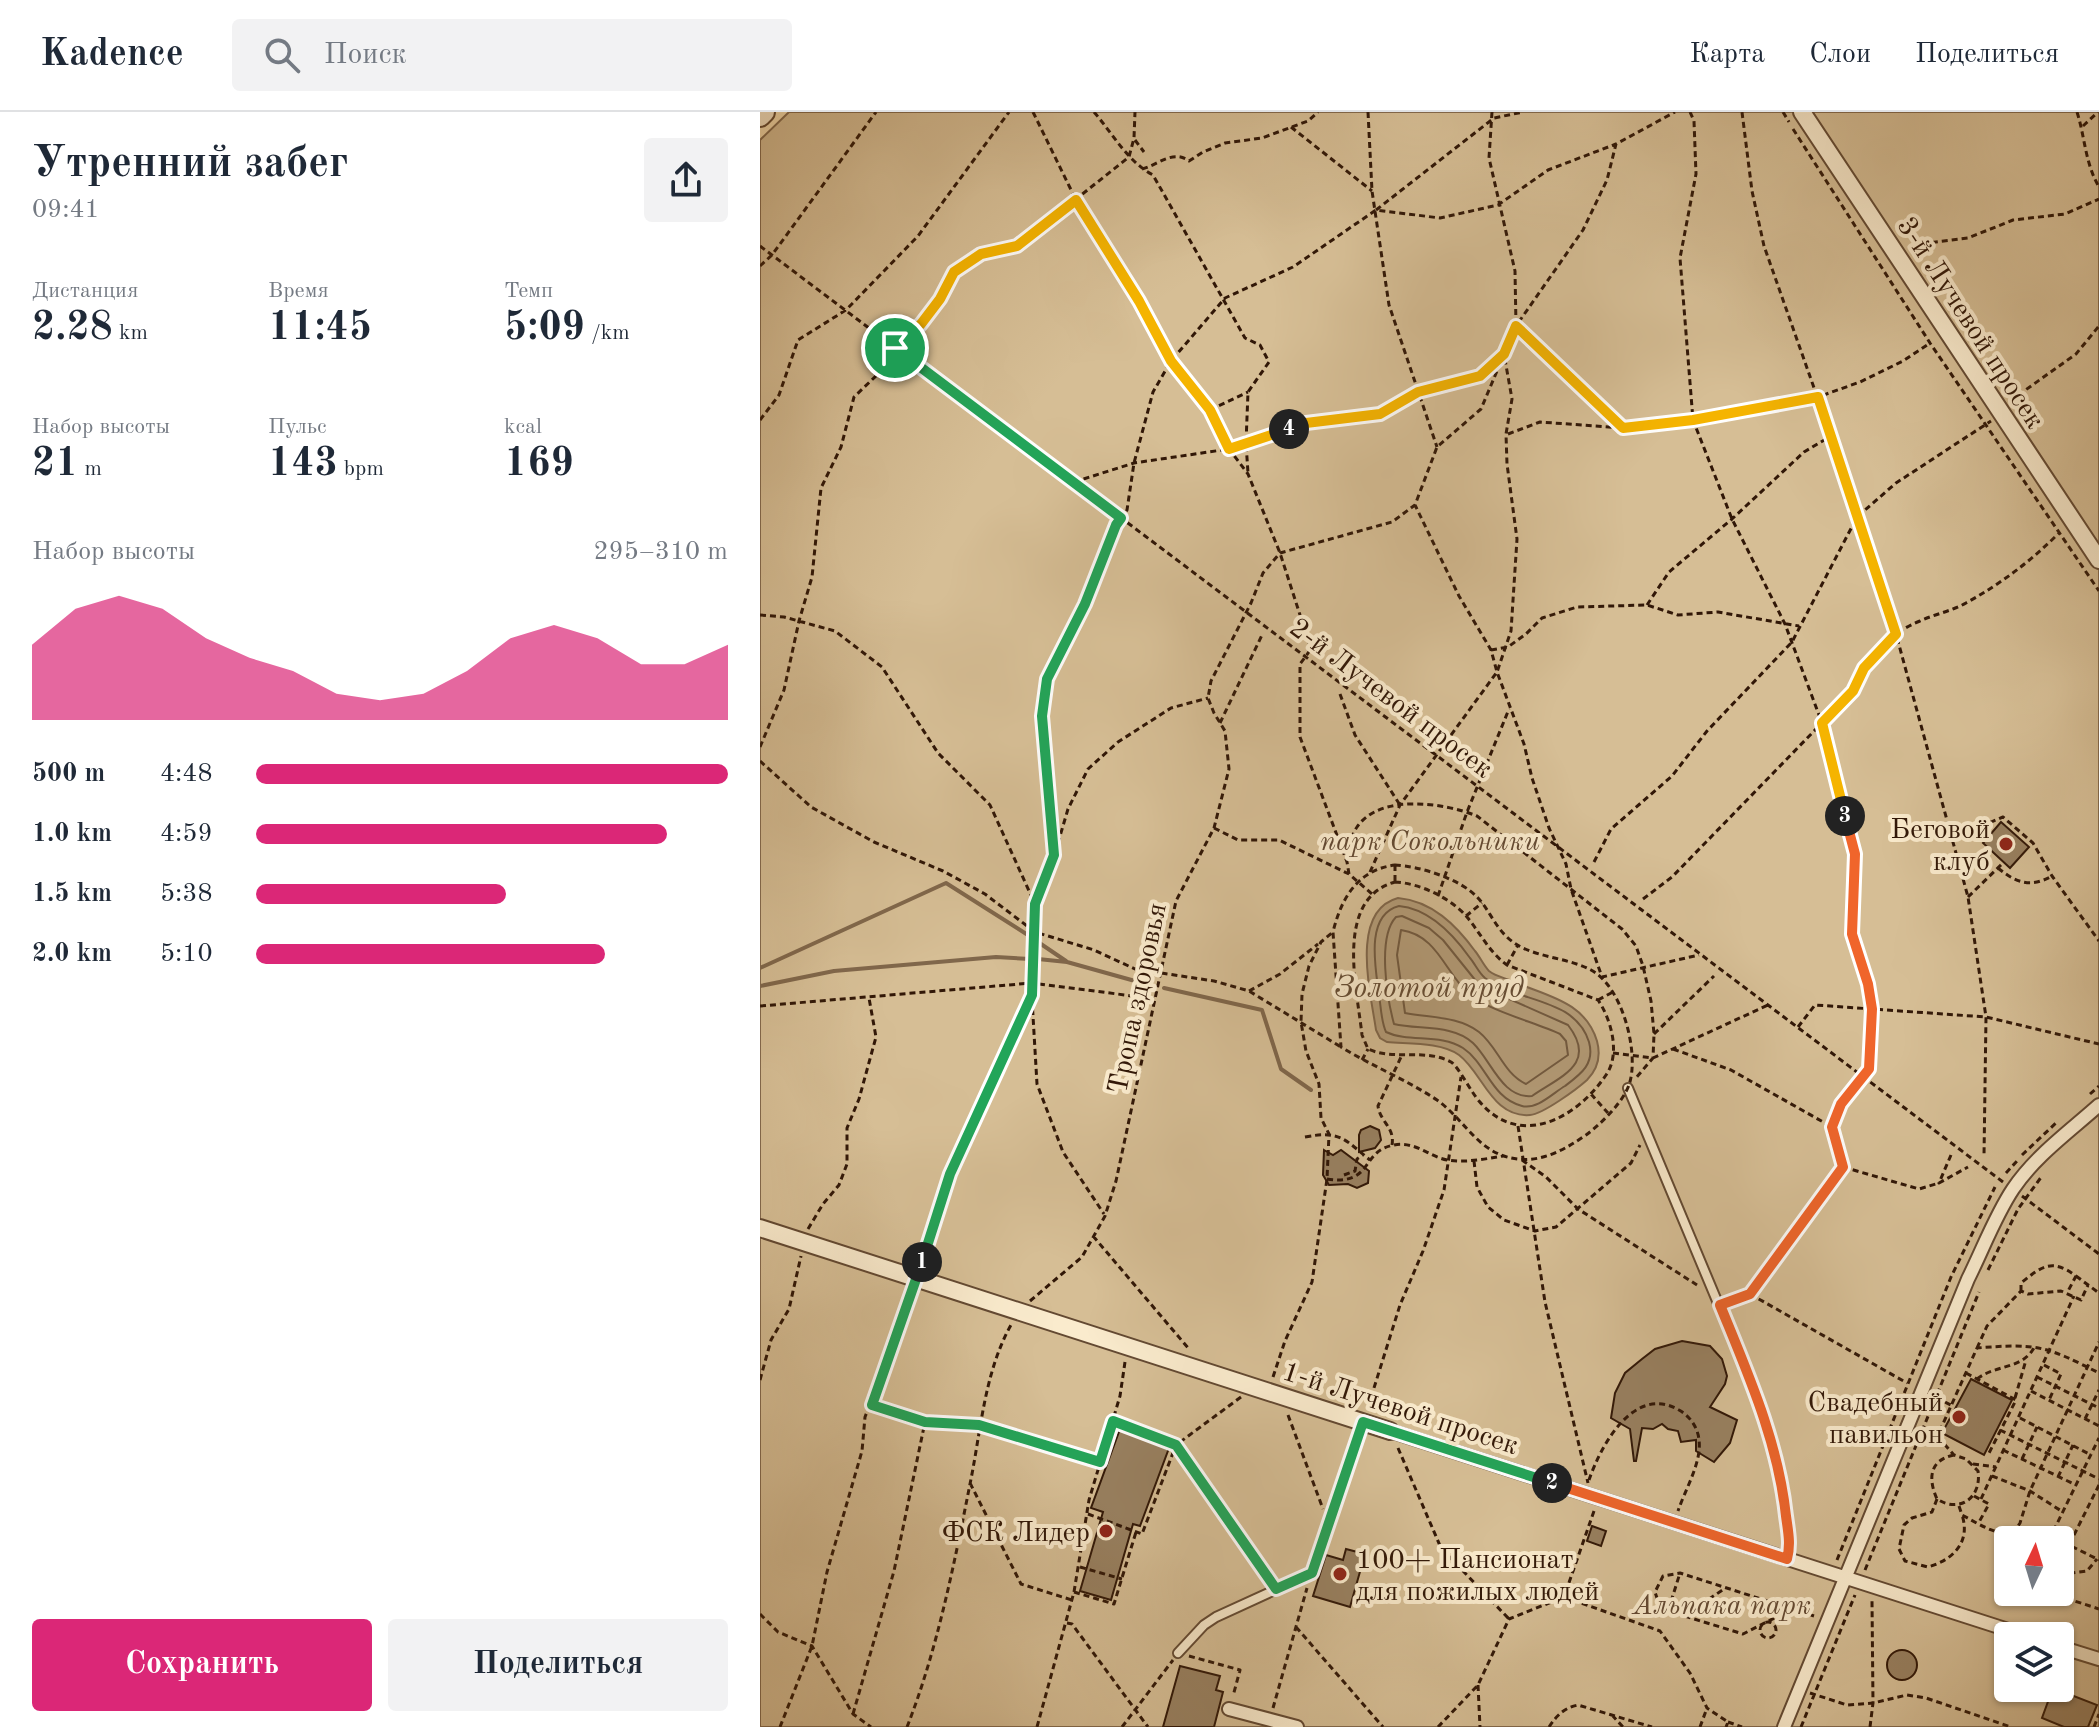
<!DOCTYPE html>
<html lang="ru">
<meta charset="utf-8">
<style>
:root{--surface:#fff;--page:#f2f2f3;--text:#1f2937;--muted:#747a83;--line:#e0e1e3;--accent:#db2777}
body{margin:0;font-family:"Old Standard TT",serif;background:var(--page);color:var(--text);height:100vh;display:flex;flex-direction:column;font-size:30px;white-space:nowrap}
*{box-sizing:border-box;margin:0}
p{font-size:26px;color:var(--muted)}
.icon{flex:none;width:44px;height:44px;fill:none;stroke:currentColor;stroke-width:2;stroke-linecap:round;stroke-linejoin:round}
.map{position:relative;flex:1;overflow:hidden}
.panel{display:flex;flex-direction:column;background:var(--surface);width:760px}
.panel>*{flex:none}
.needle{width:52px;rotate:4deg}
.fabs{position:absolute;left:1234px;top:1414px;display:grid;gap:16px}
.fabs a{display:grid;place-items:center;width:80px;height:80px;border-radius:8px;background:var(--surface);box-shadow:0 2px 6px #0004;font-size:40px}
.pin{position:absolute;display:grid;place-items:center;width:68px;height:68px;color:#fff;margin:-34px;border:4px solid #fff;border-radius:50%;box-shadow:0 2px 8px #0007}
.km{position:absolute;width:40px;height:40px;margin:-20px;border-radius:50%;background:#222;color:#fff;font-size:22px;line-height:40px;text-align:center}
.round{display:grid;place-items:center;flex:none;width:84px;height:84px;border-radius:8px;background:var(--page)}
.head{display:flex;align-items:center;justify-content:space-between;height:136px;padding:0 32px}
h1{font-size:44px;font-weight:700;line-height:60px}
.stats{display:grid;grid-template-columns:repeat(3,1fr);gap:12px;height:136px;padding:8px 32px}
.stats div{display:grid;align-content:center}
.stats b{font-size:40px;font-weight:700}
.stats small{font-size:22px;font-weight:400}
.stats p{font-size:22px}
.chart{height:224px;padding:16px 32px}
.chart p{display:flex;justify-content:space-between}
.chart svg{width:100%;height:144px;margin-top:8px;fill:var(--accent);opacity:.7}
.button{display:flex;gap:16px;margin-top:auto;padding:16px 32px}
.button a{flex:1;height:92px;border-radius:8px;background:var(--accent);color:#fff;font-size:32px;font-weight:700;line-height:92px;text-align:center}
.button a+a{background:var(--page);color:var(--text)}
ul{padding:0 32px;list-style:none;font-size:26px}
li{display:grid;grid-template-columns:128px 96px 1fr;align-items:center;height:60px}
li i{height:20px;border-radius:10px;background:var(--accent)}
header{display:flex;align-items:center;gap:48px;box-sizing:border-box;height:112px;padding:0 40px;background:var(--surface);border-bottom:2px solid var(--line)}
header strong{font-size:38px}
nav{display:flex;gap:44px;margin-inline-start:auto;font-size:28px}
.search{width:560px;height:72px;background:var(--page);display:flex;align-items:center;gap:20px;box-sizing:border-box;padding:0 28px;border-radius:8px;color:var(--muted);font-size:30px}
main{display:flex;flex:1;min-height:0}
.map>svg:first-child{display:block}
</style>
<header>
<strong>Kadence</strong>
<div class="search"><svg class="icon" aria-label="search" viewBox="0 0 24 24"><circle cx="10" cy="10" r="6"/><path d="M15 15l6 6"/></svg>Поиск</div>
<nav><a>Карта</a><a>Слои</a><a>Поделиться</a></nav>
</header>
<main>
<section class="panel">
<div class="head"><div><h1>Утренний забег</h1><p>09:41</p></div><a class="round"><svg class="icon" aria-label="share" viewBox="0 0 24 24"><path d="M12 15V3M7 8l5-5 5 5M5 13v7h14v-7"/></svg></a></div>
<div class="stats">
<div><p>Дистанция</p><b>2.28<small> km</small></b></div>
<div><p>Время</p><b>11:45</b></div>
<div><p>Темп</p><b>5:09<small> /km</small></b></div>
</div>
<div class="stats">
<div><p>Набор высоты</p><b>21<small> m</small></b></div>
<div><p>Пульс</p><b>143<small> bpm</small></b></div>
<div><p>kcal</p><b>169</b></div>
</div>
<div class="chart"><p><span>Набор высоты</span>295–310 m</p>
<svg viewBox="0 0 160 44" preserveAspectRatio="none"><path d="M0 44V21L10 10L20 6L30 10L40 19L50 25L60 29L70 36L80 38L90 36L100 29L110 19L120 15L130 19L140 27L150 27L160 21V44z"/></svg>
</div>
<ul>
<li><b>500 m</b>4:48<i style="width:100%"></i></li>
<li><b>1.0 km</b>4:59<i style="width:87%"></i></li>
<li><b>1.5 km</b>5:38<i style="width:53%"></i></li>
<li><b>2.0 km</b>5:10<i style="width:74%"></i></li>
</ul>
<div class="button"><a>Сохранить</a><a>Поделиться</a></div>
</section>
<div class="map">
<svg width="1339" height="1615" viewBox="0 0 1339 1615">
<rect width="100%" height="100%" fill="#f8e0b2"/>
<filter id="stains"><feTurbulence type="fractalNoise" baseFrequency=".0025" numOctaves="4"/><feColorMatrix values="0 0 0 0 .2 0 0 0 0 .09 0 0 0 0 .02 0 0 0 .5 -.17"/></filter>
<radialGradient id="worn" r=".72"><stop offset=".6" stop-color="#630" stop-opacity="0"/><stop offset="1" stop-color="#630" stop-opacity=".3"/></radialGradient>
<path fill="#d6be95" stroke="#846a4e" stroke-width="2" fill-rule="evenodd" d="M29 0H1339V1615H0V28ZM1248 1428H1300V1480H1248ZM1248 1524H1300V1576H1248Z"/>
<path fill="#b49c78" stroke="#80674b" stroke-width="2" d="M638 786C672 789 696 813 715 839 720 845 724 854 729 859 735 864 745 866 752 869 786 884 825 889 837 929 841 944 838 957 827 968 817 977 783 1002 770 1003 732 1006 723 961 699 943 681 930 648 932 627 930L620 926 616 918C611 882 589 799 638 786Z"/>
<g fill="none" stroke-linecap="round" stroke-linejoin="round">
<path stroke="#725a40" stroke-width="2" d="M639 794C670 797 693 822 710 846 715 852 719 861 725 866 758 891 815 885 829 930 835 952 821 962 805 974 793 981 777 998 762 994 731 986 727 952 703 936 680 921 649 931 626 920 621 909 621 895 619 883 616 858 604 803 639 794Z
M642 804 669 816 683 828 720 874 808 913C838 952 801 964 772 984 742 987 731 948 713 931 693 912 659 918 634 912 627 886 617 825 636 805Z
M641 818C677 823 685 860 708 881 728 899 775 910 800 922L806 929 808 943 766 972C743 961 738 935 719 920 698 904 670 906 645 901L637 843Z"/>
<path stroke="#80674b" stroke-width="4" d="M278 830 306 849
M278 847 307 850 393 874
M0 856 186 771 271 825
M0 874 74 859 236 845 270 847
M404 876 502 898 521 957 551 978"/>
</g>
<path fill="#988060" stroke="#311707" stroke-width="2" d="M1241 710 1269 735 1250 756 1223 731Z
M610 1014 619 1018 621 1028 615 1036 599 1040V1023L601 1018Z
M564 1038 573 1043 581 1038 609 1059 608 1071 597 1076 588 1072 569 1073 563 1063Z
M922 1229 950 1234 962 1247 967 1264 965 1272 950 1295 977 1308 970 1331 954 1350 936 1339V1328L921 1330 918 1319 908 1317 902 1312 893 1317 882 1316 876 1349H874L870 1317 851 1306 855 1281 865 1261 882 1247 895 1237Z
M1211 1267 1252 1288 1224 1343 1182 1321Z
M360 1317 409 1336 380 1414 373 1412 351 1488 320 1479 343 1400 331 1396Z
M832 1414 846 1419 841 1434 827 1429Z
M586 1437 605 1442 590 1495 553 1484 566 1443 583 1448Z
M1127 1553a15 15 0 1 1 30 0a15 15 0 1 1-30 0Z
M420 1554 460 1564 456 1578 463 1580 454 1615H403Z
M1293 1576 1337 1593 1328 1615H1304L1282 1606Z"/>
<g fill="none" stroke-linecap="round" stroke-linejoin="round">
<g stroke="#634932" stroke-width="12">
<path id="service" d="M868 976 1003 1299 1023 1374 1030 1436 1027 1447
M418 1541 444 1513 456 1505 552 1461 603 1310"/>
</g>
<g stroke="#634932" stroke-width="16">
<path id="pedestrian" d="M630 1319 1267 1524
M1300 1535 1339 1547
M469 1597 537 1615
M1024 1615 1208 1167C1223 1137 1235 1104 1253 1077 1275 1044 1310 1019 1339 993"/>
</g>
<g stroke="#634932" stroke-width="20">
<path id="minor" d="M1042 0 1339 448
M0 1116 630 1319"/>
</g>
<g stroke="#634932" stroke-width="24">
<path id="tertiary" d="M0 4 4 0"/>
</g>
<path stroke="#311707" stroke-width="3" stroke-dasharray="6 4" stroke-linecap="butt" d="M273 0 316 88 379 189 411 249 450 298 469 337 488 362 520 441 551 537 540 552V625L587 750 589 762
M334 0C353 22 367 49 393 63L485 226 500 233 509 250 488 280 486 331 488 361
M608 0 612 79 629 193 677 335
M732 0 729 46 755 159 756 214 863 316
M930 0 934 9 936 62 920 146 933 308 972 407 1025 512 1062 611 1095 742 1092 822 1108 872 1112 897 1109 957 1081 992 1072 1015 1083 1055
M982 0 992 79 1004 134 1071 324 1136 522 1208 785 1226 905 1224 1044
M1023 0 1029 10
M1317 0C1325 25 1325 51 1339 75
M1323 14 1338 0
M531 15 612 79
M1033 17 1170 231 1339 479
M375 28 384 40
M382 57C398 53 413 37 429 49L443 40 465 31 502 26 548 9 558 0
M616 98 734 6 763 0
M1152 133 1208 126 1253 108 1305 102 1339 87
M0 134 1243 1070
M0 154 12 143 116 0
M1250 289 1316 242 1339 214
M450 298 488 280
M0 308 19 283 38 228 86 198 158 124 249 0
M748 322 780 310 863 316 933 308 1058 285 1100 270 1143 249 1170 231
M314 370 374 351 469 337 546 311 620 302 658 280 720 264 744 242 752 287 746 322 747 352 757 427 751 519 737 560 764 632 772 666 789 716 806 752 811 777 842 865 939 843
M887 493 909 460 972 407 1044 340 1071 324
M0 503 24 505 75 519 122 555 178 641 230 693 275 792
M731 538 748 535 766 522 782 506 817 495 887 493 918 503 958 500 1039 514
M580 582 595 623 640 693
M460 611 502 523
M0 635 24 578 39 509 52 465 61 376 81 335 94 285 118 262 128 242 161 212 180 187 194 160 221 142 257 134 369 45 374 26 375 0
M0 649 51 695 114 730 183 759 225 782 275 820 334 838 375 857 454 869 489 879 581 935
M454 716 478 728H519L589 762 612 782
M1193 726 1243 705 1273 731 1292 764 1339 829
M295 741 308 697 328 657 358 630 411 596 448 586
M587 746C589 736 591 724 597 715 620 681 685 691 717 704L862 817 876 834 883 854 891 889 894 922 893 946 875 967
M834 750 851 717 912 664 947 619 1032 530 1097 405 1136 371 1231 309
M635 753V770
M1238 756C1256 771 1271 776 1292 764
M610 760 640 693 737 560 731 538 699 484 655 393
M635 770C659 771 691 786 707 805 721 822 729 840 747 853L838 888C851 907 861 942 846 963 817 1006 760 1038 719 989 711 980 698 954 691 950 666 936 634 949 608 937L602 923C597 876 574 787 635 770Z
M678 784 707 700 749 597
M1208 785 1244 750
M883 787 912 765 1093 579C1107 548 1127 522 1160 509 1175 502 1192 499 1206 491 1242 471 1271 449 1300 420
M706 804 722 791
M747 853 758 833
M489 879 520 862 558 832
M272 887 277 972 303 1040 344 1102
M838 888 853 880
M0 894 272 871 396 887
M1038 915 1055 893 1226 905 1339 932
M894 922 954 864
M913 937 971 958 1072 1015
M853 941 893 946 1008 893
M602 948 608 937
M831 982 848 1001
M1330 982 1339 974
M758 1014 785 1190 828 1371
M545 1025C581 1018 585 1028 610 1048
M632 1033C635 1015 620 1010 618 994L642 943
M1191 1043 1179 1071 1208 1055
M1262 1043 1297 1010
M762 1048 786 1065 818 1097 937 1173
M714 1049 717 1075 728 1095 744 1108 775 1119 796 1115 871 1051 880 1033
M1246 1061 1257 1049
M584 1063 595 1059 597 1047 603 1043
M567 1067C614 1074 600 1039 634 1033 655 1029 668 1044 687 1048 705 1051 725 1047 743 1044
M1262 1084 1339 1142
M48 1117 63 1092 79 1073 87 1052V1016L99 987 116 925 109 886
M333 1124 429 1237
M161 1154 190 1062 272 883 275 792 294 743 282 604 287 567 325 492 356 413 367 398 374 351 393 280 411 249 465 186 533 155 616 98 680 106 738 93 788 58 856 32
M1228 1158 1258 1097 1282 1064
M1316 1164 1339 1181
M1261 1179V1171C1282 1154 1292 1146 1316 1164L1307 1181
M990 1182 1147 1271
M270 1189 322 1145 345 1104 356 1069 416 789 454 716 469 657 465 619 454 601 448 586 451 569 491 491 503 461 520 441 632 410 655 393 677 335 721 297 756 214 823 118 847 68 856 32 915 0
M969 1190 990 1182 1083 1055 1159 1077 1179 1071
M1217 1236 1227 1214 1261 1179 1268 1182 1301 1179 1321 1188 1328 1173
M1284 1253 1301 1262 1289 1288
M1206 1261 1256 1288 1228 1343
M513 1265 525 1229 552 1170 567 1067 569 1022 561 1006 559 972 546 939 541 910 542 882 549 854 561 830 573 820
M1277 1265 1339 1296
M1217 1267C1236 1252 1263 1258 1275 1234
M0 1268 11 1228 29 1197 41 1144
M1271 1279 1339 1314
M481 1285 416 1333 509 1468
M1176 1286 1191 1293
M1255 1286 1266 1248
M608 1295 640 1193 663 1139 684 1078 701 965
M528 1303 563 1397
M1260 1306 1331 1343
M1325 1307 1339 1278
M165 1310 219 1313 340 1350
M1240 1318 1339 1367
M638 1336 681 1436 749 1507
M1243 1338 1316 1373
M1194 1343C1169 1348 1168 1367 1177 1387 1200 1402 1222 1385 1218 1359L1206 1347 1194 1343 1180 1327 1182 1314 1217 1236C1277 1231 1286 1234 1339 1261
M1262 1347 1277 1315
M1213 1352 1236 1355
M1232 1364 1270 1379 1303 1400
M1298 1365 1313 1333
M829 1368C841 1333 874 1272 919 1298 930 1304 938 1316 939 1328 942 1350 925 1378 918 1399
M210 1371 261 1472 312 1488
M1339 1373 1309 1433 1339 1448
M1214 1384 1229 1392 1218 1412
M1177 1387 1172 1400 1152 1406 1144 1413 1139 1437 1145 1449 1168 1455C1193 1448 1211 1430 1202 1403
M1221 1387 1314 1184
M1199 1394 1202 1403C1219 1412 1233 1422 1253 1422L1259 1428
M834 1399 804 1485 900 1519 930 1561 947 1596 968 1610 966 1615
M328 1402 382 1422 416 1333 353 1310
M1253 1422 1260 1411 1270 1379 1339 1230
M1289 1428 1339 1326
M1077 1448 1191 1165 1235 1075
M320 1455 362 1467
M1300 1457 1312 1461 1327 1459 1337 1447
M1105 1458 1219 1180
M314 1480 354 1492 376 1420
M1287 1480 1339 1497
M1032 1497 983 1522 908 1499 899 1492 895 1480 903 1464 920 1461 1051 1503 1054 1504
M908 1499 920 1461
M0 1502 18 1520 52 1534 93 1602 111 1615
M924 1504 964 1477
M1000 1518a8 8 0 1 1 16 0a8 8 0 1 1-16 0Z
M307 1511 312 1512 388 1615
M536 1515 623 1615
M429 1544 480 1558 473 1584
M718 1573 720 1615
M1050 1581 1087 1593 1113 1591 1147 1583 1166 1586 1251 1615
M513 1596 547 1476
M93 1602 134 1459 165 1310 113 1293
M852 1603 863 1615
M968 1610 982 1615
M20 1615 52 1534 67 1460 102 1339 105 1305 154 1181
M147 1615C177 1539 194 1453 210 1372 221 1319 224 1261 251 1213
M277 1615 314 1480 329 1388 360 1284 365 1250
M362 1615 413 1548
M678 1615 718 1573 749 1507 804 1485
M789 1615C797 1603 804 1596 818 1593L892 1615
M940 1615 947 1596
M1041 1615 1095 1483
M1110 1615 1113 1591 1112 1488
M1334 1615 1339 1602"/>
<use href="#service" stroke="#faebcd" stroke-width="8"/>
<use href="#pedestrian" stroke="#faebcd" stroke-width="12"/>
<use href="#minor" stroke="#faebcd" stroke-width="16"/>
<use href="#tertiary" stroke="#faebcd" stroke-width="20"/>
<path stroke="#311707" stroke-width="3" stroke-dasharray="6 4" stroke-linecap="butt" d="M635 753C659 754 701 767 718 786 729 798 735 814 747 825 768 846 805 844 831 858 862 874 880 941 869 973 863 990 841 1012 826 1023 800 1041 773 1055 741 1043 715 1033 700 1004 677 988 647 968 612 954 581 935L573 820C581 787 597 758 635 753Z"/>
</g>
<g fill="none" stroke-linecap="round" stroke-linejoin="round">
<g stroke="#fff" stroke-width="16">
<path id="split-1" d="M135 236 361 406 356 413 325 492 287 567 282 604 294 743 275 792 272 883 190 1062 162 1150"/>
</g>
<g stroke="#fff" stroke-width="16">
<path id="split-2" d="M162 1150 112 1293 165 1310 219 1313 340 1350 353 1309 416 1333 516 1477 552 1461 603 1310 792 1371"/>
</g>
<g stroke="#fff" stroke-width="16">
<path id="split-3" d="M792 1371 1027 1447C1031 1432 1028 1419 1026 1404 1018 1329 988 1262 960 1193L990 1182 1083 1055 1072 1015 1081 992 1109 957 1112 897 1108 872 1092 822 1095 742 1085 704"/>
</g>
<g stroke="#fff" stroke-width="16">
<path id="split-4" d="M529 317 546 311 620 302 658 280 720 264 744 242 756 214 863 316 933 308 1058 285 1136 522 1104 556 1093 579 1062 611 1085 704"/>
</g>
<g stroke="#fff" stroke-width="16">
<path id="split-5" d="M135 236 161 212 180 187 194 160 221 142 257 134 316 88 379 189 411 249 450 298 469 337 529 317"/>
</g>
<use href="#split-1" stroke="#22a559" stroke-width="10"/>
<use href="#split-2" stroke="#22a559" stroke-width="10"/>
<use href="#split-3" stroke="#f0652b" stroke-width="10"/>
<use href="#split-4" stroke="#f5b400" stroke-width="10"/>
<use href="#split-5" stroke="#f5b400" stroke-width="10"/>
</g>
<g fill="#8f2418" stroke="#faebcd" stroke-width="3">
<circle cx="1246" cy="732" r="8"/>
<circle cx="1199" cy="1305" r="8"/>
<circle cx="346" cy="1419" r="8"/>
<circle cx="580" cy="1462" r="8"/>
</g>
<g text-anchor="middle" stroke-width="8" stroke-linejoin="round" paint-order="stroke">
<g font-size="28" fill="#311707" stroke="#faebcd">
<text transform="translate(1212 210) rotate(57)" y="10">3-й Лучевой просек</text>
<text transform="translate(632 585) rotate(37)" y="10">2-й Лучевой просек</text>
<text transform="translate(376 886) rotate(-78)" y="10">Тропа здоровья</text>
<text transform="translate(641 1295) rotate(18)" y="10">1-й Лучевой просек</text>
</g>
<g font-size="28" fill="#311707" stroke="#faebcd" text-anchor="end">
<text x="1230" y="726">Беговой<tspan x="1230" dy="32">клуб</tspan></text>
<text x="1183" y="1299">Свадебный<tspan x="1183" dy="32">павильон</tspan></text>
<text x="330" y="1429">ФСК Лидер</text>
<text x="596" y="1456" text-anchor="start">100+ Пансионат<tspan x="596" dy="32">для пожилых людей</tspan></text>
</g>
<g font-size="28" font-style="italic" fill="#634932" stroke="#faebcd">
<text x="670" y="738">парк Сокольники</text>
<text x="962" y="1502">Альпака парк</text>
</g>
<g font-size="30" font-style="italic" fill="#654c34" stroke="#faebcd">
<text x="669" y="885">Золотой пруд</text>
</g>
</g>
<rect width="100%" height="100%" filter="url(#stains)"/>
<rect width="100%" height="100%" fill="url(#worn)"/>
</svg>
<div class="fabs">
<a><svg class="needle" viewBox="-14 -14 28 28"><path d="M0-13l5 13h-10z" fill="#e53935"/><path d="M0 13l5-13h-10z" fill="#747a83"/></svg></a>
<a><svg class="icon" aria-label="layers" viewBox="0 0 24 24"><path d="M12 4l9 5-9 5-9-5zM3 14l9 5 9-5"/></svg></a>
</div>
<div class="pin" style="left:135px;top:236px;background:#1e9e55"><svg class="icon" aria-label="arrive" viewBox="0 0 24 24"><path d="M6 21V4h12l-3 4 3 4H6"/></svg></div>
<b class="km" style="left:162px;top:1150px">1</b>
<b class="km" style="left:792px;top:1371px">2</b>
<b class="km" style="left:1085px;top:704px">3</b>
<b class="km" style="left:529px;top:317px">4</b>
</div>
</main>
